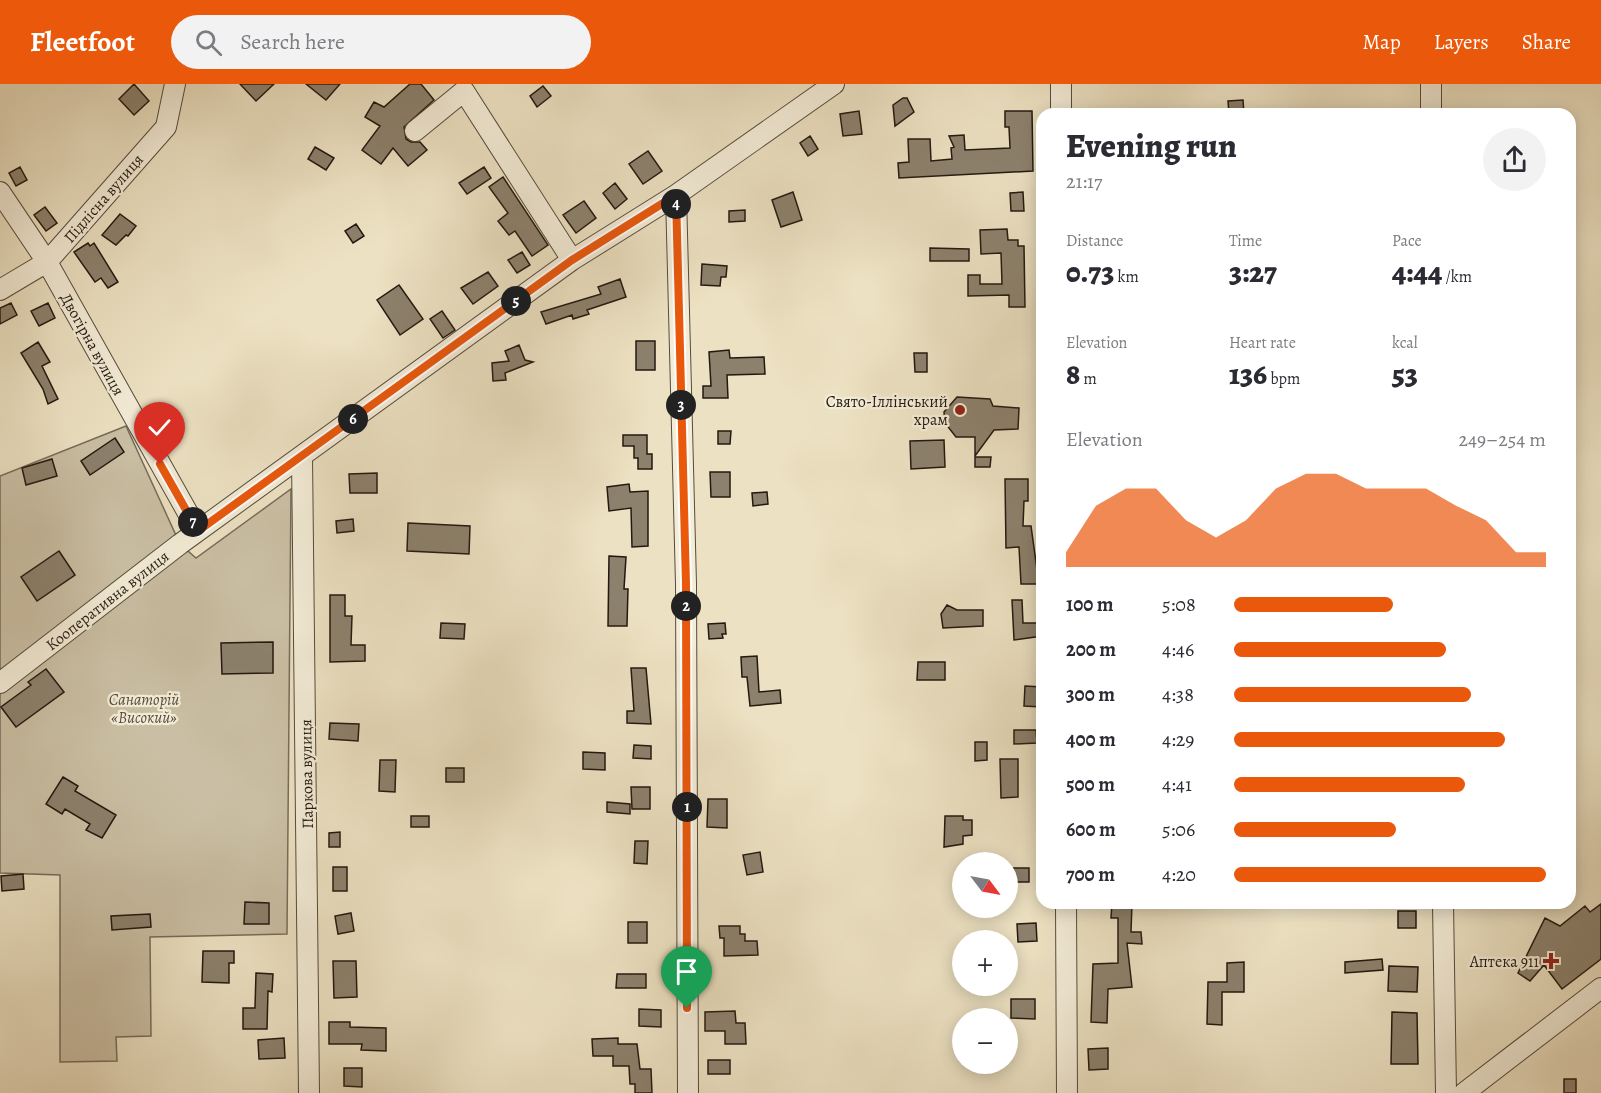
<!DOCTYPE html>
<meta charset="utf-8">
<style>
:root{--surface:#fff;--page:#f2f2f3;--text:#2b2b33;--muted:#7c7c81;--accent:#ea580c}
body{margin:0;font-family:Alegreya,serif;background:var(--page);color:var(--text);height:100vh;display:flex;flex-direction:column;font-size:22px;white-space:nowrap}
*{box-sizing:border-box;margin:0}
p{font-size:20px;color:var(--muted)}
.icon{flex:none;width:33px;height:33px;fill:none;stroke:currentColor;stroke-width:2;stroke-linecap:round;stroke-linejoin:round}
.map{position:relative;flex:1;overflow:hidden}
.details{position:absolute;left:1036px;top:24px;width:540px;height:801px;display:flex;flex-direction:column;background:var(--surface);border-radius:18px;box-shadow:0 3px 15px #0003}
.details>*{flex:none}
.needle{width:39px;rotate:122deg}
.tools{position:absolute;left:952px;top:768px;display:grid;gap:12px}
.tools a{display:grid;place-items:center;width:66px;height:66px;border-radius:50%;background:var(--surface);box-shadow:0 3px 15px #0003;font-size:30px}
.pin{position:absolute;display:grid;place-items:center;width:51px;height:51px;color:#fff;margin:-62px -26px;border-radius:50% 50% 50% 0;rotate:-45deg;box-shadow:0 0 6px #0007}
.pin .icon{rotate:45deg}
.km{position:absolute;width:30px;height:30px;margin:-15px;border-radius:50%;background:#222;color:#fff;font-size:16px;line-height:30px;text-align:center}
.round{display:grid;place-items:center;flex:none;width:63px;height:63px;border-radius:32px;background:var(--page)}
.headline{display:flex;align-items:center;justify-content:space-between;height:102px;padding:0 30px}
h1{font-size:33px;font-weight:800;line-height:45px}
.stats{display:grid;grid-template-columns:repeat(3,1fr);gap:9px;height:102px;padding:6px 30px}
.stats div{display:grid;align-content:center}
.stats b{font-size:30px;font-weight:800}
.stats small{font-size:16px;font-weight:400}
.stats p{font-size:16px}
.chart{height:168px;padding:12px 30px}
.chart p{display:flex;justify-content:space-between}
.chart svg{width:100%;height:108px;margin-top:6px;fill:var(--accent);opacity:.7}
ul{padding:0 30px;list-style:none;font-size:20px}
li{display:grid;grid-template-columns:96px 72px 1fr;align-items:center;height:45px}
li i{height:15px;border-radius:8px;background:var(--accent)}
header{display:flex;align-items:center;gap:36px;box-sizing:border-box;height:84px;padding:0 30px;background:var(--accent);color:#fff}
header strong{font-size:28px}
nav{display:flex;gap:33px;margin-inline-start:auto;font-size:21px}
.search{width:420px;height:54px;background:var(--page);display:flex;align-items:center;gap:15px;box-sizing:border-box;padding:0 21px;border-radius:33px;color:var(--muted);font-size:22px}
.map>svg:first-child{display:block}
</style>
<header>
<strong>Fleetfoot</strong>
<div class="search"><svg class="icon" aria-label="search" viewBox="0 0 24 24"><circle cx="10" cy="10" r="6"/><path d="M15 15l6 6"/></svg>Search here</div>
<nav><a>Map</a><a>Layers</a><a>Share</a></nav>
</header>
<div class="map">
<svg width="1601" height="1009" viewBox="0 0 1601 1009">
<rect width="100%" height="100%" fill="#ece1c2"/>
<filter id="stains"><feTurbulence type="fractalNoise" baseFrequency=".00333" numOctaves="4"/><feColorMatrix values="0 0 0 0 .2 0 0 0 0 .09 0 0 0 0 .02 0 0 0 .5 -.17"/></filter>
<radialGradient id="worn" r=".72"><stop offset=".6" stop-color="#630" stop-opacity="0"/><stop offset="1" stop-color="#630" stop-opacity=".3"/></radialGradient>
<path fill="#cabfa4" stroke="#776c5a" stroke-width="1.5" d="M126 342 180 460 196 474 291 405 287 850 150 853 151 952 116 953 117 977 60 978V791L0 789V392Z"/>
<path fill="#8c816d" stroke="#241910" stroke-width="1.5" d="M134 0 149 17 134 31 119 15Z
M240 0H274L256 17Z
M306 0H340L326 16Z
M410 0H421L434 16 404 43 406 55 411 58H420L427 66 408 82 393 64 381 80 362 66 380 42 365 33 374 18 384 23Z
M543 2 551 12 537 23 530 12Z
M903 14H907L914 28 895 42 893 21Z
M1243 16 1244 30H1229L1228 17Z
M859 27 862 50 843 52 840 30Z
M1005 27H1032L1033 87 899 94 898 79 909 78 908 55H930L931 77 952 75 951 64 954 63 949 52 964 51 965 66 1010 64 1009 43H1005Z
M810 52 818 65 808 72 800 59Z
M315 63 334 74 326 86 308 75Z
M648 67 662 87 643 100 629 80Z
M20 83 27 96 16 102 9 89Z
M484 83 491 94 467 110 459 99Z
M503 93 548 161 532 172 515 147 509 151 498 137 508 129 489 103Z
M615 99 627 115 615 125 603 109Z
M793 108 802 136 781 143 772 116Z
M1023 108 1024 127H1011L1010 109Z
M584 117 596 134 576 149 563 131Z
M45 123 57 139 46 147 34 131Z
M745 126V137L729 138V127Z
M120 130 136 142 128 152 126 151 116 161 102 151Z
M356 140 364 152 353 159 345 147Z
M1007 145 1008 156H1018V162H1024L1025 223H1009V211L968 212V191H980V200H1002L1001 169 981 170 980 146Z
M88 159 90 162 94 159 118 198 108 204 101 194 95 198 74 168Z
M930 164 969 165V177H930Z
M522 168 530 181 517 189 508 176Z
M702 180 727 182 726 193H721L720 202 701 201Z
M488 188 498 202 473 220 461 204Z
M620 195 626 213 587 226 589 230 573 235 572 231 546 240 541 228 601 210 598 203Z
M399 201 423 235 400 251 377 216Z
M11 219 17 231 0 240V224Z
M48 219 55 234 39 242 31 227Z
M442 227 455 246 443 254 430 235Z
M636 257H655V286H636Z
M38 258 50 278 42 282 58 315 48 320 43 305 21 269Z
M519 261 525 276 533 278 505 289 506 296 493 297 492 279 509 277 505 267Z
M729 266 730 274 764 273 765 290 727 291 728 314H703V302H711L709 268Z
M914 269H927V288H915Z
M957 313 990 315 993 322 1019 324 1018 345 994 346 975 372V353H956L945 339 944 328Z
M718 347H731L730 360H718Z
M623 351H647V370H652V385H638V374H634V362H623Z
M115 354 124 368 90 391 81 377Z
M944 356 945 383 911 385 910 357Z
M975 373H991L990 383H975Z
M52 375 57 392 26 401 22 384Z
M710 388H730V413H711Z
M377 389V409H350L349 390Z
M1005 395H1028V417H1024L1023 442H1031L1039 500H1021L1019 463 1006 464Z
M629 400 630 408 648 407V462L632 463 631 424 609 427 607 403Z
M767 408 768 420 753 422 752 409Z
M353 435 354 447 337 449 336 437Z
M408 439 470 442 469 470 407 467Z
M59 467 75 491 37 517 21 493Z
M609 472 626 473 624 505H628L627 542H608Z
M330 511H345V532H352L351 561H365V577L330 578Z
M1012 516H1022L1023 539H1042V552L1014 556Z
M947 521 957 526H983V542L943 544 941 530Z
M441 539 465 540 464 555 440 554Z
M725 539 726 550H722L723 554 709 555 708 540Z
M273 558V589L222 590 221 559Z
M757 572 759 608 780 606 781 619 750 622 747 593H742L741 573Z
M918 578H945V596H917Z
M631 584H646L651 640 627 639V627H634Z
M46 585 64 608 16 643 1 623 31 601 28 598Z
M1025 602 1042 603V623L1024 622Z
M330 639 359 640 358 657 329 655Z
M1014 646H1036L1037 659 1014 660Z
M975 658H987V676L975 677Z
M634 661 651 662V675L633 674Z
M583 668 605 669V686L583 685Z
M1000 675H1018V713L1001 714Z
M380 676H396L395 708 379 707Z
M446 684H464V698H446Z
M63 693 78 702 75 707 116 731 102 754 86 746 90 740 65 725 62 730 46 720Z
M631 703H650V725H632Z
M708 715H727V744L707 743Z
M607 718 630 720V730L607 728Z
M411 732H429V743H411Z
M945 732H963V736H972V751L963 752V760L944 763Z
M340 748V763H329V749Z
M635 757H648L647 780 634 779Z
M760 768 763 788 747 791 743 771Z
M333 783H347V807H333Z
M1010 784H1029V798H1010Z
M23 790 24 805 2 807 1 792Z
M245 818 269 819V840H244Z
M1112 819H1132L1131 848H1141L1142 860 1127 859 1132 903 1108 905 1107 939 1091 938 1093 880 1118 879V834H1111Z
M1601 820V875L1562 905 1544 881 1530 897 1518 889 1545 834 1560 842 1585 822 1590 828Z
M1398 827H1416V844H1398Z
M351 829 354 847 338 850 335 832Z
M150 830 151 843 112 846 111 832Z
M628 838H647V859H628Z
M1036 839 1037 857 1018 858 1017 840Z
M719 842H740V850H745V857H757L758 871 724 872V854H720Z
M203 867H234V879H229V899L202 898Z
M1382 875 1383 886 1345 889V878Z
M333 877H356L357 913 334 914Z
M1244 878V908H1222V941L1207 940 1208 898H1227V879Z
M1389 882 1418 883 1417 908 1388 907Z
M256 889 273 890 272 908 268 907 267 945H243V924H255Z
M617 890H646V904H616Z
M1011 915H1035V935L1011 934Z
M639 925 661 926V943L639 942Z
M735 927 736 939H745L746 960H725V947H705V928Z
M1392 928 1417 929 1418 980H1391Z
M329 938H350V943L386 944V967L361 966 362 960H329Z
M284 954 285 974 259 975 258 956Z
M618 954V960H637L640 985H651L652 1009H635V1000H630L629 982H613V972H593L592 955Z
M1108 964V985L1089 986 1088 965Z
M708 976H730V990H708Z
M344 984H362V1003L344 1002Z
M1564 995H1576V1009H1564Z"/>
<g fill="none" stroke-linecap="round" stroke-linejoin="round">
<g stroke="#564b3c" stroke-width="22">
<path id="minor" d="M1061 0V30
M1431 0V30
M415 47 464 7 572 176
M0 108 47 178 198 447
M676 111 686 500 688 1009
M0 206 47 178 166 43 175 0
M302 372 309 1009
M0 599 180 460 572 176 676 111 834 0
M1066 819 1067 1009
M1443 819 1446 1009
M1464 1009 1601 904"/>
</g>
<use href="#minor" stroke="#f3ecd7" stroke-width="20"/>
</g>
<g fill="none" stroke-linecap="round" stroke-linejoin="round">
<g stroke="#fff" stroke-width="12">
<path id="route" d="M160 380 198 447 572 176 676 111 686 500 687 924"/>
</g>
<use href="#route" stroke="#ea580c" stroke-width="8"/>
</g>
<g fill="#8f2418" stroke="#f3ecd7" stroke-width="2">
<circle cx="960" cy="326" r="6"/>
<path d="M1548 868h6v6h6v6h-6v6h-6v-6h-6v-6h6z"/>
</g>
<g text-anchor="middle" stroke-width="4.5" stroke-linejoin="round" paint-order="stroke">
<g font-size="16" fill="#241910" stroke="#f3ecd7">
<text transform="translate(103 114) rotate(-49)" y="6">Підлісна вулиця</text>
<text transform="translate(93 260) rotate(61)" y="6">Двогірна вулиця</text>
<text transform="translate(107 516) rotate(-38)" y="6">Кооперативна вулиця</text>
<text transform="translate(306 690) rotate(-91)" y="6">Паркова вулиця</text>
</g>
<g font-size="16" fill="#241910" stroke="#f3ecd7" text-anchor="end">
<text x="948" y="323">Свято-Іллінський<tspan x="948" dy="18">храм</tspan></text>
<text x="1539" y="883">Аптека 911</text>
</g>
<g font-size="16" font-style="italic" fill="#564b3c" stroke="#f3ecd7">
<text x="144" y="621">Санаторій<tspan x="144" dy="18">«Високий»</tspan></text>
</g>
</g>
<rect width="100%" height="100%" filter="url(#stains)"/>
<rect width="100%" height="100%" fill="url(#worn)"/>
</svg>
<div class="tools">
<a><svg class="needle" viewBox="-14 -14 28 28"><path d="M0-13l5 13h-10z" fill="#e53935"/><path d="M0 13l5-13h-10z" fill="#7c7c81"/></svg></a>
<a>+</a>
<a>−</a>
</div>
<div class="pin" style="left:687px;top:924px;background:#1e9e55"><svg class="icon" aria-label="arrive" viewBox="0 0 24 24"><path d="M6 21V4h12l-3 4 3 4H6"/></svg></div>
<div class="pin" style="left:160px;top:380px;background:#d93025"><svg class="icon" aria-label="check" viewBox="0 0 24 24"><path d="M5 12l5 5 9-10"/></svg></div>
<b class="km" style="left:687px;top:723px">1</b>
<b class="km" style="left:686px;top:522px">2</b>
<b class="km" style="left:681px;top:321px">3</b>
<b class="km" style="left:676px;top:120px">4</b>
<b class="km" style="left:516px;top:217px">5</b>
<b class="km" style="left:353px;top:335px">6</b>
<b class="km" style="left:193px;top:438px">7</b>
<section class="details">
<div class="headline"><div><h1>Evening run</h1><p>21:17</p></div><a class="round"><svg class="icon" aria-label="share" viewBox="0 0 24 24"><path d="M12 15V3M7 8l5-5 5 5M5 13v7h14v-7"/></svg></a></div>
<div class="stats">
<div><p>Distance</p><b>0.73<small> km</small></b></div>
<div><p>Time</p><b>3:27</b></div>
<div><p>Pace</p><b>4:44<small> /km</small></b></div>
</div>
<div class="stats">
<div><p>Elevation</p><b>8<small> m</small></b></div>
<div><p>Heart rate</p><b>136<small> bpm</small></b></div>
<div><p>kcal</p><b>53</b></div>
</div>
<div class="chart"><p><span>Elevation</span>249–254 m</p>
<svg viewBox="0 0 160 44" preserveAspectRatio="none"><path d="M0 44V38L10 19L20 12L30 12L40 25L50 32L60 25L70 12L80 6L90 6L100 12L110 12L120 12L130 19L140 25L150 38L160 38V44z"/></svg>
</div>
<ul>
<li><b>100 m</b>5:08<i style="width:51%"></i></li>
<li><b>200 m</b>4:46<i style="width:68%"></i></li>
<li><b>300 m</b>4:38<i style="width:76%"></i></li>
<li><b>400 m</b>4:29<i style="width:87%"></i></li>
<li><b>500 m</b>4:41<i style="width:74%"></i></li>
<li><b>600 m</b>5:06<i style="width:52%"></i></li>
<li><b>700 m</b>4:20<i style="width:100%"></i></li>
</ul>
</section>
</div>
